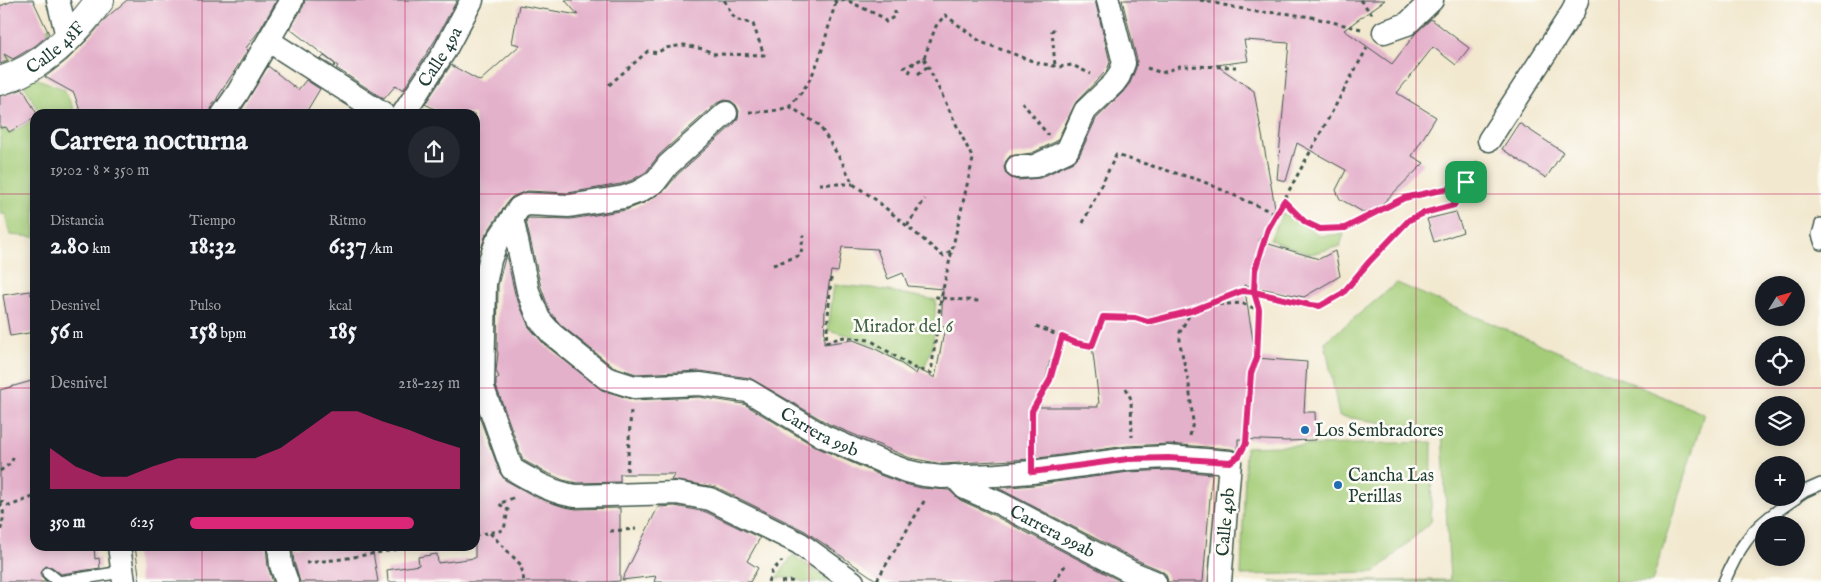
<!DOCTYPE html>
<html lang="es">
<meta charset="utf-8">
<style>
:root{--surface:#171b24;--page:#242831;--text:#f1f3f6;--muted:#9ea1a6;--accent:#db2777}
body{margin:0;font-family:"IM FELL English",serif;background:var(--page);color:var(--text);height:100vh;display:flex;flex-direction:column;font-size:19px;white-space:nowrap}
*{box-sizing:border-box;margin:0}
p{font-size:16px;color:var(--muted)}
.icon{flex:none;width:28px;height:28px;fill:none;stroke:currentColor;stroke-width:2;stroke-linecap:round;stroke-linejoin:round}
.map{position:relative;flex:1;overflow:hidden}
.panel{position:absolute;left:30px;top:109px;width:450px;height:442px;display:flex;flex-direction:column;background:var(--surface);border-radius:15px;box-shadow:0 2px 12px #0003}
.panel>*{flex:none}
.needle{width:32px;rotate:53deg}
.fabs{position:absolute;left:1755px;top:276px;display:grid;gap:10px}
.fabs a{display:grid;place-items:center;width:50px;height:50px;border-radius:50%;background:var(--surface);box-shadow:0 2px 12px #0003;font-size:25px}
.pin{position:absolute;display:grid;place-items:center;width:42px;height:42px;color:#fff;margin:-21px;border-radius:10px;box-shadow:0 2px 8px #0006}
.round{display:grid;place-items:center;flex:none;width:52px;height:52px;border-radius:26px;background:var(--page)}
.summary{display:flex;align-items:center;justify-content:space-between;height:85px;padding:0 20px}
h1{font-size:28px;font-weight:700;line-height:38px}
.metrics{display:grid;grid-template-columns:repeat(3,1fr);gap:8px;height:85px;padding:5px 20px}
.metrics div{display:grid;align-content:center}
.metrics b{font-size:25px;font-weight:700}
.metrics small{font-size:14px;font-weight:400}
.metrics p{font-size:14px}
.chart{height:140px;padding:10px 20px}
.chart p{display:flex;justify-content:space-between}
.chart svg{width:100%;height:90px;margin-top:5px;fill:var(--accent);opacity:.7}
ul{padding:0 20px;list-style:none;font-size:16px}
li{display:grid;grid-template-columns:80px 60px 1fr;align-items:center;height:38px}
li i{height:12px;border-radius:6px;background:var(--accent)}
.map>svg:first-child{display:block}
</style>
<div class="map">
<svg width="1821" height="582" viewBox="0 0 1821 582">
<rect width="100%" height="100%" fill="#fdfcf7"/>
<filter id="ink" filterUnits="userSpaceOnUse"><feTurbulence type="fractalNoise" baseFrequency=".02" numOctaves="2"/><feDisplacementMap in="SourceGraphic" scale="10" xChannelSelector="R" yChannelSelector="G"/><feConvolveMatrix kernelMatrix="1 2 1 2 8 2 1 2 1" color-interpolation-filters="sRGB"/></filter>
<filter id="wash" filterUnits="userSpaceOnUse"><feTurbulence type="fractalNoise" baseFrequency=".0096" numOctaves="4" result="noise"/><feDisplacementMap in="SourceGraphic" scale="20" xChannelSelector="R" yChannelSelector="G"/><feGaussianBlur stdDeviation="1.12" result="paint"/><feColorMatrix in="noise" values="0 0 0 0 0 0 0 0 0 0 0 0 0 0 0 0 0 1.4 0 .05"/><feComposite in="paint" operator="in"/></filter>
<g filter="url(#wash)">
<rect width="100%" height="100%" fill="#f2e8cf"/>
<path fill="#a5cd79" stroke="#628556" d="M50 27C47 50 24 56 5 65L0 49Z
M33 77 64 89 76 114H40L24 85Z
M35 119V237L10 235 5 214H0V130L5 129 9 134Z
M1283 213 1321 236 1344 234 1340 246 1311 254 1270 240Z
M1397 283 1704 414 1652 582H1270L1450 580 1442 432 1339 416 1325 342Z
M834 285 872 288 936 300 933 344 924 369 852 336 828 330Z
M1432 442 1431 522 1375 572 1241 575 1246 447Z
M793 555 831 582H803L794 578H777Z"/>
<g id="blocks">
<path fill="#e4b1cb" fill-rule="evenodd" d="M15 0H33L49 34 35 46 13 59 4 54 8 61 0 64V6Z
M127 0H277L259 31 246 48 248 50 212 106 210 114H81L74 93 45 77 67 60 91 36 106 18Z
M305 0H457L436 39 403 90 396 85 384 99 336 68 338 66 290 29 303 7Z
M565 0H1095L1110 62 1107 70 1076 102 1057 141 1032 153 1010 156 1006 161 1004 167 1006 174 1011 178 1018 180 1040 178 1073 162 1079 156 1096 119 1123 92 1130 83 1136 68 1137 60 1122 0H1385L1344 30 1392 64 1415 34 1431 19 1469 48 1456 65 1433 47 1397 93 1436 117 1412 156 1424 163 1370 216 1340 199 1336 190 1346 170 1297 143 1286 181 1277 179 1289 43 1244 40 1248 61 1216 65 1254 91 1275 207 1259 241 1319 259 1335 251 1340 276 1304 297 1244 285 1256 358 1307 362 1304 412H1315L1316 440 1286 441 1238 439V451L1231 449 1169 444 1127 446 1031 459 942 464 910 458 829 424 750 378 700 371 636 374 612 366 561 325 550 312 541 287 526 221 528 218 571 219 626 210 644 203 665 190 678 174 735 123 738 118 739 111 736 105 731 101 724 100 717 103 659 155 646 172 632 180 621 184 568 193 528 191 513 196 508 201 486 234 475 268V114H444L425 104 451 65 480 81 520 45 512 43 519 5 578 15ZM842 247 877 249 888 279 903 273 908 286 943 289 941 326 945 327 935 378 918 369 916 374 896 360 874 348 853 340 824 344 825 309 831 271 838 272ZM1058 342 1092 345 1099 403H1098V407H1040L1050 361H1053Z
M324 56 335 64 334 67 321 59Z
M268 66 298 90 306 80 320 89 305 114H239Z
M23 89 37 114H35V118L9 132 6 127 0 128V96Z
M1519 123 1563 152 1546 178 1502 149Z
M1456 212 1463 232 1434 242 1427 219Z
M506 254 515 294 529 327 544 344 602 390 634 400 699 397 744 404 816 447 880 475 901 483 921 488 949 490 960 500 993 515 1122 582H879L805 531 716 487 671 480 675 474H620V482L577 483 563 480 541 470 523 460 496 386V379L499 377 496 371 498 353 497 351 498 285Z
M30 291 31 295 35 294V332L10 336 3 295Z
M35 380V546H94L95 559 99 558 100 568 61 574 52 567 46 566 41 572V576L47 582H0V390Z
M475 405 500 473 505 480 538 498 564 507 576 509 620 508V581L609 582H388L387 570 419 565 418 557 437 554 438 563 475 558Z
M1168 470 1212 474 1203 582H1168L1166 574 1160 570 1139 561 998 488 1034 485 1129 472Z
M675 506 706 512 760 538 747 561 758 568 750 582H654L656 576 622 580 658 507Z
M135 546H266L268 567 273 582H140Z
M292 546H372L378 582H300L294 562Z"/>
</g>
</g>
<g filter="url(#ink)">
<use href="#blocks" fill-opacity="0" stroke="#3f574b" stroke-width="1"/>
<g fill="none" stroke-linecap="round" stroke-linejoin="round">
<g stroke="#3f574b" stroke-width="14">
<path id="service" d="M1821 224 1818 235 1821 244
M1796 497 1805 491 1821 484
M48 573 59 582 122 572
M1724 582C1730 568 1737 553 1746 541 1758 524 1778 510 1796 498"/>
</g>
<g stroke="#3f574b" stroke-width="25">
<g id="minor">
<path d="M58 0 68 40"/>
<path d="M1384 32 1407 24 1432 0"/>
<path d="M269 41 383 114"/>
<path d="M223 114 237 94 292 0"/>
<path id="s1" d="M403 114 444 52 472 0"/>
<path d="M1489 140 1573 11 1577 0"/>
<path d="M1017 167 1035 166 1067 151 1085 111 1114 83 1119 76 1124 63 1108 0"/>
<path id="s2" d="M512 218 528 291 539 319 552 334 606 378 634 387 700 384 748 391 823 436 885 463 906 471 924 475 942 477 996 475 1032 472 1128 459 1168 457 1230 462 1220 582"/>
<path d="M475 385 483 388 512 469C533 481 552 493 576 496L676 493 710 499 799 543 853 582"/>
<path d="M483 388 485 284 490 260 497 241 519 208 527 204 569 206 624 197 638 192 655 182 668 165 726 113"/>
<path id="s3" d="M954 476 965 488 999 503 1133 573 1155 582"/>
<path d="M119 546 124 582"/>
<path d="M279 546 281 565 287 582"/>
</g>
</g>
<g stroke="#3f574b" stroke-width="30">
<g id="tertiary">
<path id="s4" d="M0 81C44 67 73 36 100 0"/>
</g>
</g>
<path stroke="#3f574b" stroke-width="3" stroke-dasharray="4 4" stroke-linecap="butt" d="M834 0 836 2 846 0 882 17 886 22 895 16V11
M1200 0 1257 12 1283 13 1311 17 1361 29
M1360 0 1372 14
M1054 29 1052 31 1055 66
M924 58 936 26 945 15 981 42 1038 63 1059 67 1072 65 1091 74
M903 68 924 58 973 159 941 298 933 296
M1147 68 1162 73 1180 66 1236 67
M909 73 914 62
M918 74 927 67
M609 85 648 51 657 53 665 48 684 45 703 49 715 54 764 55 753 24 735 19 724 0
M1022 102 1048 135
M789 106 819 125 841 160 853 184 876 200 943 256 952 250
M749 112C761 112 776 112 787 107 793 104 797 97 801 93 822 64 825 35 836 2
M819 184H853
M1284 201 1305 222 1320 229 1345 228 1404 198 1446 189 1465 182
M1083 223 1116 155 1202 181 1276 214
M907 226 925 199
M773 265 801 255 803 235
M831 278 826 342 844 337 870 340 914 368 931 373 941 298 979 301
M1211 305 1241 303 1259 310
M1036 326 1076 343 1092 346 1103 317 1135 318 1148 321 1191 311 1242 291 1254 292 1310 305H1320L1343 293 1369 262 1409 220 1423 213 1454 205 1477 161
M1126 388 1131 399 1132 437
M1190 436 1193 422 1189 385 1180 344V332L1191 312
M1245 445 1251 373 1257 358 1259 326V309L1254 292 1255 270 1268 229 1367 48
M1032 448V411L1050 380 1062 337
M0 471 11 463 14 456
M627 471 631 410
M0 501 10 506 35 496
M0 503C6 513 3 521 0 532
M610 531 636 529
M490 533 521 565 524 582
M475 535 504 530 508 510 499 504 515 497
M306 563 342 559 416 546
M877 580 926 498
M768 582 772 571 782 561
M781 582 791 581 793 582
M1054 582 1066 564"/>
<use href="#service" stroke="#fff" stroke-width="11"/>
<use href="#minor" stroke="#fff" stroke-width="22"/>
<use href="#tertiary" stroke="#fff" stroke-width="28"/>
</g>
</g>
<g fill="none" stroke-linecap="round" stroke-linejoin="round" filter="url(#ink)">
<g stroke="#fff" stroke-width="10">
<path id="route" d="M1466 182 1454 205 1424 213 1409 220 1369 262 1343 293 1320 306 1310 305 1254 292 1242 291 1191 311 1148 322 1135 318 1103 317 1092 346 1076 343 1062 337 1050 380 1032 411V472L1128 459 1168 458 1230 462 1239 456 1246 443 1251 373 1257 358 1259 309 1254 292 1255 270 1268 229 1284 201 1305 222 1320 229 1345 228 1404 198 1446 189 1466 182"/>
</g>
<use href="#route" stroke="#db2777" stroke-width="6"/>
</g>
<path fill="none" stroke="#c2185b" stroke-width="1" stroke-opacity="0.55" d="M202 0V114M405 0V114M607 0V582M809 0V582M1012 0V582M1214 0V582M1416 0V582M1619 0V582M0 194H35M475 194H1821M0 388H35M475 388H1821M202 546V582M405 546V582"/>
<g fill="#1f6fb2" stroke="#fdfcf7" stroke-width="2">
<circle cx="1305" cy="430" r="5"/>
<circle cx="1338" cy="485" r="5"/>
</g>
<g text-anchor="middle" stroke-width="5" stroke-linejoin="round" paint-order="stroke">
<g font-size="18" fill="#1f3d34" stroke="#fdfcf7">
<text dy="6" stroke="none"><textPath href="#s4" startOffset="65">Calle 48F</textPath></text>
<text dy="6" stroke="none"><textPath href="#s1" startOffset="68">Calle 49a</textPath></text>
<text dy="6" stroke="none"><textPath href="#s2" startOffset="421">Carrera 99b</textPath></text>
<text transform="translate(1225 522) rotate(-85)" y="6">Calle 49b</text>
<text dy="6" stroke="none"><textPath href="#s3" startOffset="114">Carrera 99ab</textPath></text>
</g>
<g font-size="18" fill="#406145" stroke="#fdfcf7">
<text x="903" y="332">Mirador del 6</text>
</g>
<g font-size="18" fill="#1f3d34" stroke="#fdfcf7" text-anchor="start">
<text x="1315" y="436">Los Sembradores</text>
<text x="1348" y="481">Cancha Las<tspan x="1348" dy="21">Perillas</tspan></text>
</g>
</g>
</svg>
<div class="fabs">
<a><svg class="needle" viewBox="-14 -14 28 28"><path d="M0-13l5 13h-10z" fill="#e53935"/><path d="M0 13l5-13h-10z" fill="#9ea1a6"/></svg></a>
<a><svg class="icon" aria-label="locate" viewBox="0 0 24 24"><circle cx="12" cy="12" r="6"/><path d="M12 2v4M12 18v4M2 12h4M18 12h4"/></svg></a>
<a><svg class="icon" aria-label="layers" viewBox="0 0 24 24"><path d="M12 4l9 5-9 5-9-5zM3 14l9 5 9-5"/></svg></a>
<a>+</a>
<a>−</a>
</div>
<div class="pin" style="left:1466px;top:182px;background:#1e9e55"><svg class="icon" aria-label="arrive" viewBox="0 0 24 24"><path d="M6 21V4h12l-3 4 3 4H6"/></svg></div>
<section class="panel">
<div class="summary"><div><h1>Carrera nocturna</h1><p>19:02 · 8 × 350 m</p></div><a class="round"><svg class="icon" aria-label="share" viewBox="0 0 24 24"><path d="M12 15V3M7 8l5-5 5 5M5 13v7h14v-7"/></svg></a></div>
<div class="metrics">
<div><p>Distancia</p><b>2.80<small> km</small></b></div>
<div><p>Tiempo</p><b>18:32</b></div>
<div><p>Ritmo</p><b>6:37<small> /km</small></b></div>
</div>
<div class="metrics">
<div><p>Desnivel</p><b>56<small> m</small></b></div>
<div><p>Pulso</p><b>158<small> bpm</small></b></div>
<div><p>kcal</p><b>185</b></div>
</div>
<div class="chart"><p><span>Desnivel</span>218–225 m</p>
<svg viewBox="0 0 160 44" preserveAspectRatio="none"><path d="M0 44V24L10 33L20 38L30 38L40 33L50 29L60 29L70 29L80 29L90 24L100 15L110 6L120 6L130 11L140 15L150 20L160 24V44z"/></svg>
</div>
<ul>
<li><b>350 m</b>6:25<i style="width:83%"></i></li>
</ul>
</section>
</div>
